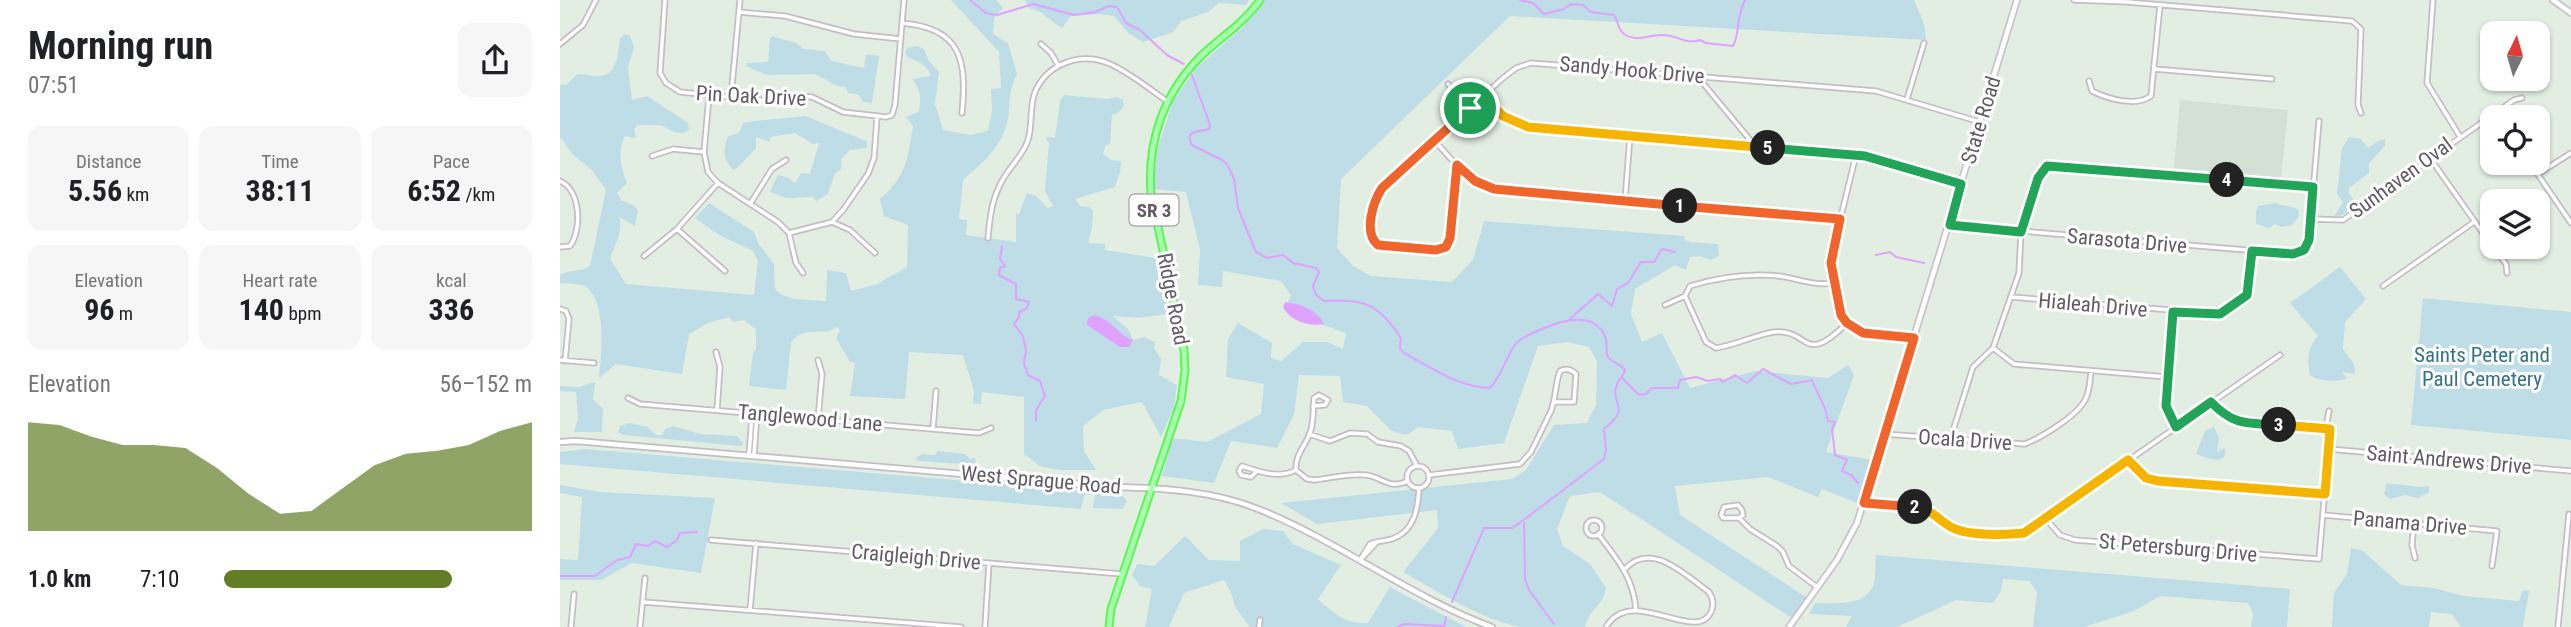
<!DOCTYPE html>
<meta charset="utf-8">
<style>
:root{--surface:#fff;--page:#f6f6f6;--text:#202124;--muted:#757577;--accent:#617e26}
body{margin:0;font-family:"Roboto Condensed",sans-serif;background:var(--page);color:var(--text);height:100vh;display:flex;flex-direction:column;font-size:26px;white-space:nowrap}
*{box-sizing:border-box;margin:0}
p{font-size:23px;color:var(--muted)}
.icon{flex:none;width:38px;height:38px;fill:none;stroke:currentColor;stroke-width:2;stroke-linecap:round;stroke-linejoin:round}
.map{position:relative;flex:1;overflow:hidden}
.drawer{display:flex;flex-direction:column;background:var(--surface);width:560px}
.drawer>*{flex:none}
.needle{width:46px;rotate:5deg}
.buttons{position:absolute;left:1920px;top:21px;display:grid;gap:14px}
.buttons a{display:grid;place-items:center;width:70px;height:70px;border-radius:14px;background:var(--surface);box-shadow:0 2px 5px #0004;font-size:35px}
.pin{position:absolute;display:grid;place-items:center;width:60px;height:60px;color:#fff;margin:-30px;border:4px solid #fff;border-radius:50%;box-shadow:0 2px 7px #0007}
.km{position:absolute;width:35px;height:35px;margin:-18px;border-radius:50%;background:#222;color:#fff;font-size:19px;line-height:35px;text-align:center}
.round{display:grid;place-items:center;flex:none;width:74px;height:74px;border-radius:14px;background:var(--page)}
.headline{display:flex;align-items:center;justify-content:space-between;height:119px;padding:0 28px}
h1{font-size:38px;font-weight:700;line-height:52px}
.figures{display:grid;grid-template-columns:repeat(3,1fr);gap:10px;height:119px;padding:7px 28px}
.figures div{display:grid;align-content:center;border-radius:14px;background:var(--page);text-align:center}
.figures b{font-size:30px;font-weight:700}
.figures small{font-size:19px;font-weight:400}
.figures p{font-size:19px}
.chart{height:196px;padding:14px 28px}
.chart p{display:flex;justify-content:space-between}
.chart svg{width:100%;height:126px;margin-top:7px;fill:var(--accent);opacity:.7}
ul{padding:0 28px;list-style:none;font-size:23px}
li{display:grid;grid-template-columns:112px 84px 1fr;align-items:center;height:52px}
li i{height:18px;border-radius:9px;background:var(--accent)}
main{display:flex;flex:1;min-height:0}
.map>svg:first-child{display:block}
</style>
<main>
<section class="drawer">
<div class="headline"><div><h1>Morning run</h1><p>07:51</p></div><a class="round"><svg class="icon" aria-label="share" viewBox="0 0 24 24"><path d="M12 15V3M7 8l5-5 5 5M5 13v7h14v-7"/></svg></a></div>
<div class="figures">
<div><p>Distance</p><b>5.56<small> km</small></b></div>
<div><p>Time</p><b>38:11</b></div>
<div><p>Pace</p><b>6:52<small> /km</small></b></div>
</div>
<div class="figures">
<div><p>Elevation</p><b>96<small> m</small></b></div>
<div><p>Heart rate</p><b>140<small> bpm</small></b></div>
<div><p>kcal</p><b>336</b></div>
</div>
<div class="chart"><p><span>Elevation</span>56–152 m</p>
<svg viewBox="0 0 160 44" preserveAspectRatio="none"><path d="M0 44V6L10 7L20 11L30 14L40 14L50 15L60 22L70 31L80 38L90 37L100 29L110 21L120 17L130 16L140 14L150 9L160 6V44z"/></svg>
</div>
<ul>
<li><b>1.0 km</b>7:10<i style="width:74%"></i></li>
</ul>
</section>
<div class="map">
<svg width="2011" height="627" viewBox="0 0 2011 627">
<rect width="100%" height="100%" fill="#e3eee3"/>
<path fill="#d4e0d4" d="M1620 100 1728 110 1721 178 1614 168Z"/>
<path fill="#bedde7" d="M391 0H436L443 8 434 18 433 34 448 43 457 74C446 96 452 102 447 123 441 148 421 164 403 180L399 219 407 220 406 235 456 242V214H459L467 193 476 196 488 208 493 206 485 191 489 143 486 139 489 137 495 138 500 101 504 95 547 99 557 97 563 100 564 106 558 113 552 115 550 144 545 146 543 154 551 160 561 161 560 172 555 187 515 199 520 206 529 207 533 211 532 228 528 243 545 244V250L595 258 604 277 608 314 577 318 553 316 568 329 573 340 584 337 595 342 594 348 601 359 599 375 617 385 614 408 601 437 582 402 543 410 523 426 524 451 536 470H500L482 467 464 454V397L422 392 421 404 413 403 414 391 403 355 349 352 345 399 290 396 295 363 290 362 276 338 280 330 277 327C261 338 247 324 231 342L226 390 189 386 193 353 196 349V329L184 320 173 322 169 317 148 323 129 334 122 374 56 364 39 378C41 356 48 295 22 285 16 283 7 284 0 283V275C9 269 20 273 30 266L46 190 31 169 13 155 2 139H0V85H6L17 74C25 74 32 77 40 76 58 75 58 52 60 38L65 34 70 36 74 47 68 67 72 100 87 96 128 123 129 130C118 137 112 130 102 126 96 124 85 126 78 125L74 129 76 138 65 136C57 151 61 168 67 183L57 193 61 200 76 207 78 211 75 226 59 217C64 231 54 246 50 259L66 284 194 295 198 261 193 251 159 235 135 218 149 203 194 232 198 243 214 264 215 288 220 294 234 299 266 301 267 270 286 273 291 291 317 284 347 267 348 225 324 216 320 199C346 178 348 157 353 126L346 117 359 112C361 99 361 89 352 79L371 76C368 65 357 61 347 57L345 52 347 48 357 46 364 49 369 61 379 72 375 104 383 130 410 135 428 131 432 111 431 89 441 88 439 52Z
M465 0H689L686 5 659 3 648 12 621 21 613 32 583 42 568 33 554 16 540 14 511 16 502 28C490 21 483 10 469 8Z
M702 0H1354C1360 16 1366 22 1366 40L950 16 781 179 777 248 793 266 811 276 892 282 913 260 924 221 1124 236V239L1130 242 1158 244 1159 256 1151 260 1140 256 1130 257 1126 270 1115 265 1075 289 1071 314 1082 342 1102 333 1130 388 1195 371 1268 378 1288 365 1294 375 1266 452 1313 460 1308 483 1300 504 1262 489 1258 497 1208 477 1115 486 1120 515 1246 597 1232 618 1040 492 1010 496 997 529 1003 546 1030 564 1046 588C1044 604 1028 611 1025 627H959C917 617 880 593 843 572L878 528 877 510 757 524 721 503 952 479 966 470 994 425 1027 423 1036 405 1037 361 1029 347 1008 342 978 346 944 443 898 449 892 431 858 427 846 435 832 431 807 406 783 402 780 376 739 375 734 414 717 448 671 441 654 483 602 476 612 438 647 442 701 414 704 384 666 377 668 339 678 323 712 343 711 358 721 361 743 342H767L783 349 786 333 731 314 726 306 731 295 721 281 663 271 662 287 638 285 640 250 626 192 594 189 596 153 613 101 637 67 684 26Z
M212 36 236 43 244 49 265 51 271 61 304 68 306 54 319 56 312 103 303 102 299 95 288 93 286 87 277 86 255 74 206 75 187 66 186 63 208 62 210 39Z
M246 116C267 125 286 133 307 141V148L290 150 281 159V169L275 173 268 194 256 201 253 197C232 196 231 203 210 191L218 175 229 178 235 183 241 173 250 174 259 143 253 144 235 133 210 137V142L196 137V148L177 168 173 170C163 158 163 150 168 136L179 133 183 123C204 119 225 119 246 116Z
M1789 137 1801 139 1808 148 1820 140 1825 139V146L1809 163V173L1789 188V193L1796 204 1782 215 1774 217 1783 202 1777 194 1782 148Z
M1715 203 1738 209 1739 216 1732 225 1721 227 1715 224 1709 228 1696 224V212L1698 206Z
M1780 267 1806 299 1785 322 1783 349 1794 364 1795 374 1782 372 1787 378C1779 383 1757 381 1750 375 1747 360 1747 347 1758 336L1730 303Z
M1863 298 2011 312V440L1851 425Z
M35 382 33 399 43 409 42 432H14L18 419 16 392 0 391V386L19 387Z
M70 423 88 427 96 435H102L105 429 113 426 140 434 177 436 184 444 180 446 63 435 58 432 60 426Z
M1654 427 1659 438 1657 452 1665 448C1668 467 1647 458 1636 454L1645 431Z
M26 449 561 494 567 501 562 509 533 508 535 495H524L521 509 0 464V452Z
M378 451 405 454 410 459 415 457 416 465 359 461 354 459 362 454 375 455Z
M1827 483 1859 487 1869 486V492L1858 498 1845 495 1830 499 1824 494Z
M0 485 40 492 155 498 141 573 72 563 41 580H0V559L18 560 22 497 0 493Z
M703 529 723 531 733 544 781 565 758 599C774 614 786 624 808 623L830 587 906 627H690L675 607 671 592 664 580 624 593 609 627H585L592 589 580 586 572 575 577 564 594 566 625 536 649 560 680 561V541Z
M1791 548 1803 551 1841 585 1874 588 1903 596 1959 601 1963 590 1969 591 1963 627H1901L1892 614 1871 612 1869 627H1772L1774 593 1787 574Z
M1316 555 1730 589 1727 627H1691L1693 613 1688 603 1600 596 1574 611 1524 627H1473L1477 592 1469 581 1443 579 1441 591 1433 603 1396 600 1337 627H1286L1292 616 1249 614 1255 603C1274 603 1308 607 1314 583 1316 574 1315 564 1316 555Z"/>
<path fill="#e0a2ff" d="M725 302C741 304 756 309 764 324 749 327 730 321 723 307Z
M534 315C553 320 557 334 573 340L569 347H560L527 325 528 318Z"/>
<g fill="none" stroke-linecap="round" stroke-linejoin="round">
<path stroke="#e0a2ff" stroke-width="2" d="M410 0 426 13 437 15 473 4 514 15 535 12 549 6 557 7 566 23 580 30 607 55 624 64
M960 0 973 3 984 14 1004 9 1011 4 1023 5 1031 12 1054 15C1058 21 1058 30 1064 34 1077 43 1090 34 1103 35 1117 35 1126 45 1140 40L1146 43 1173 46C1180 33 1176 17 1185 0
M632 75 650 125 649 129C638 132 624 130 632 145L664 161 668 166 674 179 678 208 693 245 696 252 707 258 723 255 733 263 756 268 759 272 753 286 756 295 764 301C804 299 818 303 841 338L840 348 844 353C870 367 900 388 930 388 942 375 945 359 955 345 960 337 974 333 982 329 1001 321 1033 310 1045 336 1048 343 1045 351 1048 357 1053 364 1060 363 1065 370 1064 377 1059 378 1057 384 1049 405 1073 406 1044 429L1046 450 1044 459 961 522 952 528H924L892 602
M442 246 440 259 445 266 440 268 439 275 456 284V299L469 302 467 308 459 312V317L454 324 463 336 466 351 464 363 468 375 480 381 485 396 476 410V421
M1316 255 1330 252 1336 257 1364 263
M1010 319 1038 294 1052 306 1057 289 1068 283 1081 262H1094L1102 249 1115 252
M1062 378 1079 395 1086 394 1092 388H1118L1120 380 1136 377 1148 381 1160 379 1163 382 1175 375 1187 383 1203 369 1231 384 1252 380C1257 395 1266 404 1268 421L1275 422 1272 429 1275 455 1287 460 1282 471 1291 475 1298 483
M964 523 965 579 969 590 994 624
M0 576H35L57 560 70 557 76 544 88 546 95 541 107 547 117 540 120 533 137 532
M838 627 844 624 884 626
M884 627 886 617"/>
<g stroke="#c4bdc5" stroke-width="7">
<path id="minor" d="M105 0 100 73 106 83 120 92 208 101 237 96 252 97 283 112 326 117 332 115 335 105 344 0
M1514 0 1567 2 1792 21 1801 29 1798 105 1801 113
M1873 0 1867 83 1899 135
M179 12 225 16 294 34 341 39
M342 23C402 28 407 61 402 113
M0 44 23 25 36 0
M481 44 491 53 498 65
M1594 69 1712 79
M1137 76 1196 147
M1529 81 1532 91C1548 99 1576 107 1591 96L1600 5
M888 84 910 108
M149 96 144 152 148 172 158 183 218 222 229 233 236 263 243 273
M923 96 943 116 968 127 1305 156 1401 184
M171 97 180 0
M1347 99 1364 43
M874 140C892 160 908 182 934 189L1280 219
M1296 155 1271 257 1279 311 1287 323 1303 333 1354 338
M92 156 113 149 144 152
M1870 158 1932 246
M1970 163 2011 223
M896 165 890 238 886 247C875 253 825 249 814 241 807 225 813 202 822 188L943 78 956 68 971 63 1316 91 1420 122
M1978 174 2011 153
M0 181C21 190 22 230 10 246L0 247
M1065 201 1070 136
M190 204 212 169 226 160
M1751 219 1783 220 1954 100 1962 98
M272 222 290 230 315 253
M1390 225 1733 254 1744 250 1749 240 1759 121
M117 229 165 271
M229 233 272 222 283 210 308 174 314 158 317 117
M428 238C430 215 432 196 445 176 453 163 463 155 468 140 473 124 469 107 475 92 487 64 519 52 548 63 569 72 588 88 607 101
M1933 247 1946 264 1947 273
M84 256 117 229 158 183
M1823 286 1914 222
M1125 296 1146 342 1156 348C1176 345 1195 335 1214 332 1250 328 1242 368 1287 323
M1451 297 1660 314 1687 295 1692 251
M1105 305 1125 296 1130 286C1160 277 1188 273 1219 276 1239 279 1254 286 1274 283
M0 309 6 311 9 319 5 361
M1613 312 1606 406 1616 426
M1433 348 1454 364 1607 377
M156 352 160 367 157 410
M0 360 34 363
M258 360 262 374 258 419
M68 398 80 404 419 433 431 428
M1651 402 1663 415 1684 422 1770 429
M373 428 376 391
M749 434 770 441 790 433 807 434 818 442 841 446 849 451 857 466
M1324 434 1465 444C1482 437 1519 415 1526 398 1530 390 1530 379 1531 371
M1390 440 1413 367 1433 348 1459 273 1461 232 1478 178 1487 166 1753 187
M1769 449 2011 471
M189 455 192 414
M194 455 197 414
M1568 460 1586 478 1598 481 1764 494
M847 477a11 11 0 1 1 22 0a11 11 0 1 1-22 0Z
M736 470 747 479 755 480C771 478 790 473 806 475 823 477 828 490 848 481
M736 470C735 454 745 447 750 433 754 423 753 409 754 398L759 395 768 400 765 405 753 406
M697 471 691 477 681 475 679 471 682 466C700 472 719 479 736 470
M869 475 960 464 971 452 991 411C996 398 995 384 1000 371 1006 368 1011 369 1016 374L1014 402H995
M1304 503 1359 508 1370 511 1393 528 1405 532 1464 533 1720 355
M1178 505 1182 510 1183 515 1179 518H1163L1161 515 1164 507Z
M1763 515 1937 531 1932 566
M1179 518 1190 529 1217 546 1223 552 1229 566 1257 587
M1486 519 1500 535 1515 540 1759 559 1770 429 1767 422 1769 411
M1026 528a8 8 0 1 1 16 0a8 8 0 1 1-16 0Z
M1854 523 1852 545 1855 558
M1038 534C1057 559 1074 578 1076 611
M151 540 562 574
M802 558 816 543
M800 560 810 544C817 541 824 541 832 539 855 531 858 508 859 488
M83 602 401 627
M190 610 196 543
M11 627 14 594
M80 627 85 578
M425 627 429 563
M699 627 700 620
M1046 627C1066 594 1105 621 1133 622 1150 623 1158 606 1149 592 1125 575 1091 540 1065 569
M1998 627 2009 514"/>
</g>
<g stroke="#c4bdc5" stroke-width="8">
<path id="tertiary" d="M0 442 16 441 556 487C603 488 654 491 698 509 779 541 850 597 932 627"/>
</g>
<g stroke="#cac2cc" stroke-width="8">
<path id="secondary" d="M1993 0 2011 13
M1229 627 1277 560 1297 523 1457 0"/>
</g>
<g stroke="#5cf654" stroke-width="9">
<path id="primary" d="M549 627 551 609 621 401 625 371 624 350 591 194C587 142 603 94 641 56 661 37 684 23 700 0"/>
</g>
<use href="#minor" stroke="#fff" stroke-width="3.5"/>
<use href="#tertiary" stroke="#fff" stroke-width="4.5"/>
<use href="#secondary" stroke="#fff" stroke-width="4.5"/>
<use href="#primary" stroke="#a7ffae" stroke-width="5"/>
</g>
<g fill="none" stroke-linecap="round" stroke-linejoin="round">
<g stroke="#fff" stroke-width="14">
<path id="split-1" d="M910 108 822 188C813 202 803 233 818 245L876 250 886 247 890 238 897 165 915 181 934 189 1120 206"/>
</g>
<g stroke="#fff" stroke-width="14">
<path id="split-2" d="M1120 206 1280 219 1271 263 1281 315 1287 323 1303 333 1354 338 1304 503 1355 507"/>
</g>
<g stroke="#fff" stroke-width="14">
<path id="split-3" d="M1355 507C1372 509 1379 521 1393 528 1409 536 1446 535 1464 533L1568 460 1586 478 1598 481 1765 494 1770 429 1719 425"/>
</g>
<g stroke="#fff" stroke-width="14">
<path id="split-4" d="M1667 180 1753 187 1749 240 1744 250 1733 254 1692 251 1687 295 1660 314 1613 312 1606 406 1616 427 1651 402C1674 426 1687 423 1719 425"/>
</g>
<g stroke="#fff" stroke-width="14">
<path id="split-5" d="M1208 148 1305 156 1401 184 1390 225 1461 232 1478 178 1487 166 1667 180"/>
</g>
<g stroke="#fff" stroke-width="14">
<path id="split-6" d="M910 108 923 96 943 116 968 127 1208 148"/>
</g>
<use href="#split-1" stroke="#f0652b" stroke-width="9"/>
<use href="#split-2" stroke="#f0652b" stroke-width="9"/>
<use href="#split-3" stroke="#f5b400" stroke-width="9"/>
<use href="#split-4" stroke="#22a559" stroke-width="9"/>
<use href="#split-5" stroke="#22a559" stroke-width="9"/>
<use href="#split-6" stroke="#f5b400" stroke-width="9"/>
</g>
<g text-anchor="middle" stroke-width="6" stroke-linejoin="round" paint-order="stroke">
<rect fill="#fff" stroke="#918c92" stroke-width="2" x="569.5" y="194.5" width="49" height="31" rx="5"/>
<g font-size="19" font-weight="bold" fill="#625b64">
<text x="594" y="217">SR 3</text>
</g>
<g font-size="21" fill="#625b64" stroke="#fff">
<text transform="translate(1072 70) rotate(5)" y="7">Sandy Hook Drive</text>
<text transform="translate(191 96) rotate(3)" y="7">Pin Oak Drive</text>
<text transform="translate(1421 120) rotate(-73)" y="7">State Road</text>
<text transform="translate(1841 178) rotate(-36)" y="7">Sunhaven Oval</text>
<text transform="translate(1567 241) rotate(5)" y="7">Sarasota Drive</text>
<text transform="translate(613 299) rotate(79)" y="7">Ridge Road</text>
<text transform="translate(1533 305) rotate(5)" y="7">Hialeah Drive</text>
<text transform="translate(250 418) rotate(5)" y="7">Tanglewood Lane</text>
<text transform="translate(1405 440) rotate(4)" y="7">Ocala Drive</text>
<text transform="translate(1889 460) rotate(5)" y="7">Saint Andrews Drive</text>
<text transform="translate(481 480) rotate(5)" y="7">West Sprague Road</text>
<text transform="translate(1850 523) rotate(5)" y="7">Panama Drive</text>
<text transform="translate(1618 548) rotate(5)" y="7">St Petersburg Drive</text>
<text transform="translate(356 557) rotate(5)" y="7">Craigleigh Drive</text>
</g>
<g font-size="21" fill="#33728b" stroke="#fff">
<text x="1922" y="362">Saints Peter and<tspan x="1922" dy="24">Paul Cemetery</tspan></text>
</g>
</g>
</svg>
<div class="buttons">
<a><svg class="needle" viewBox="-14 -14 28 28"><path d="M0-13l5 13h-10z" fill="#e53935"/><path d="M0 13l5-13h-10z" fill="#757577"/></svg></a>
<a><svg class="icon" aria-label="locate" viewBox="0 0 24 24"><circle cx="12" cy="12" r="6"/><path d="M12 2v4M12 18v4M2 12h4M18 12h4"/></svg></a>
<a><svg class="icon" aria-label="layers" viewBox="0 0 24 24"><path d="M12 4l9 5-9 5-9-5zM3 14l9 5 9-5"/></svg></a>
</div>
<div class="pin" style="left:910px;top:108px;background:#1e9e55"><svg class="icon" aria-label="arrive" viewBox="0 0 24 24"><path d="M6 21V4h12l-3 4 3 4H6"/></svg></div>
<b class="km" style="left:1120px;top:206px">1</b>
<b class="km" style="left:1355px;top:507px">2</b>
<b class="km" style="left:1719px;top:425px">3</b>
<b class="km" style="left:1667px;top:180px">4</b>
<b class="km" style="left:1208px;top:148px">5</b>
</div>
</main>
